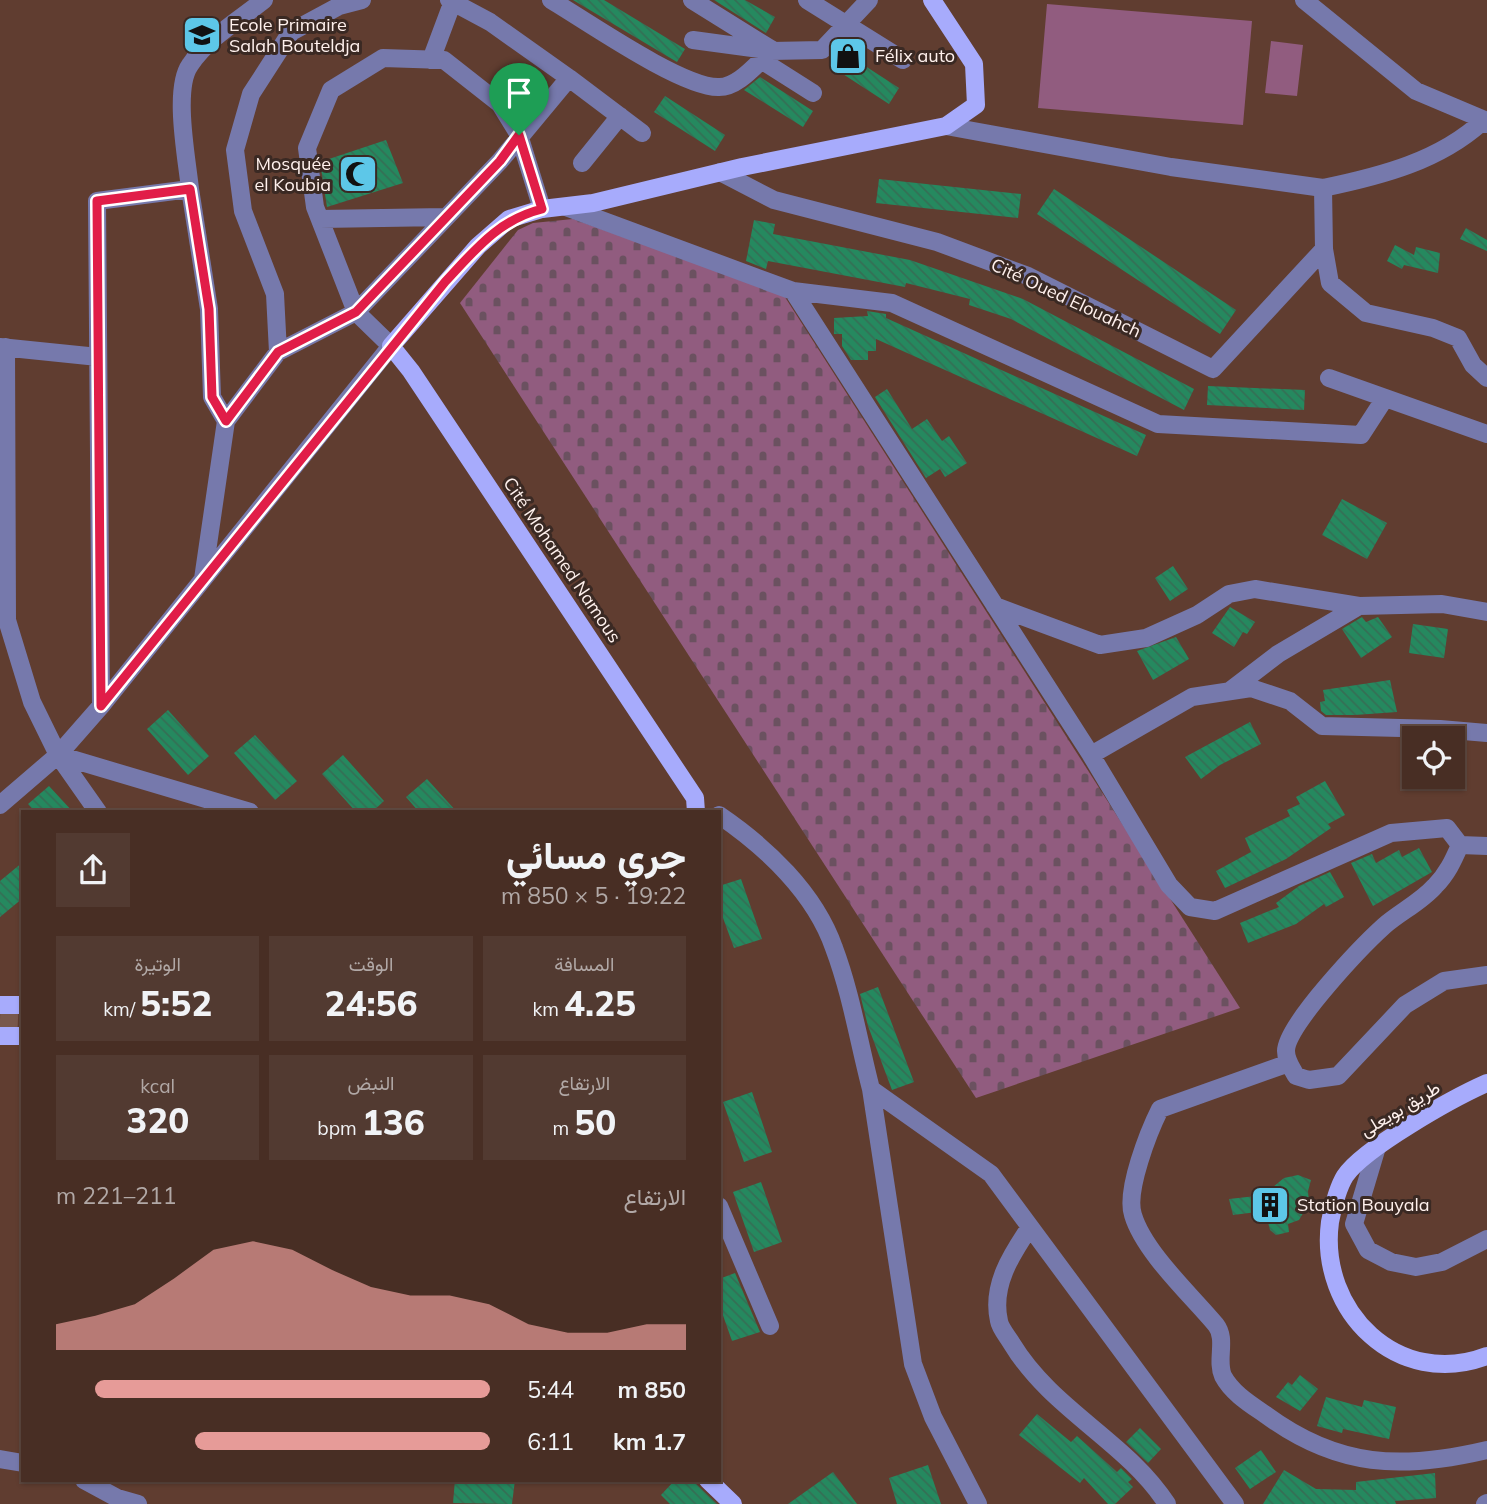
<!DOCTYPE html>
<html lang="ar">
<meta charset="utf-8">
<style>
:root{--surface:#482e24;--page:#523a31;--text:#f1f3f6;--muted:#b1a8a6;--line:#604a41;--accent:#e69b98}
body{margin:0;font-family:Mulish,Vazirmatn,sans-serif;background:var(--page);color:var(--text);direction:rtl;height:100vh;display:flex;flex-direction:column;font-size:26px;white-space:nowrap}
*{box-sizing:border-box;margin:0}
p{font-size:23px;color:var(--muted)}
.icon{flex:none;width:38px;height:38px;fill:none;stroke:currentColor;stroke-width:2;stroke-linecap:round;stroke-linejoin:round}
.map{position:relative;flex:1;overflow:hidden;direction:ltr}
.side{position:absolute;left:21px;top:810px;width:700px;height:672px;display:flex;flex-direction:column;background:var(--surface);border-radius:0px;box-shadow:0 2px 5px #0004,0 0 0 2px var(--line);direction:rtl}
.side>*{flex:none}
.tools{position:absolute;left:1402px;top:726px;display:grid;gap:14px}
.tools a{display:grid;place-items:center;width:63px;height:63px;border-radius:0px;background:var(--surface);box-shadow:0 2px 5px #0004,0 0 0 2px var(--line);font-size:35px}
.pin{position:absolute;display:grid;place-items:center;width:60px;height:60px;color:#fff;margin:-72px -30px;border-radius:50% 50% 50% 0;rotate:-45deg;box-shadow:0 0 7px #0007}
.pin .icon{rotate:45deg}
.round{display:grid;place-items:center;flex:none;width:74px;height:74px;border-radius:0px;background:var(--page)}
.headline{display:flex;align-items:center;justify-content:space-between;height:119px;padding:0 35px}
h1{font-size:38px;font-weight:800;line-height:52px}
.stats{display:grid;grid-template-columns:repeat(3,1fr);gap:10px;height:119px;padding:7px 35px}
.stats div{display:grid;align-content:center;border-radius:0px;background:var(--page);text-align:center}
.stats b{font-size:35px;font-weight:800}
.stats small{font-size:19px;font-weight:400}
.stats p{font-size:19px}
.chart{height:196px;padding:14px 35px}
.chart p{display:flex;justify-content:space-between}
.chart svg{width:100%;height:126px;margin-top:7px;fill:var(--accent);opacity:.7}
ul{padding:0 35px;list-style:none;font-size:23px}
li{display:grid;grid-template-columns:112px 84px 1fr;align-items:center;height:52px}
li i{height:18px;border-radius:9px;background:var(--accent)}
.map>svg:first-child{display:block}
</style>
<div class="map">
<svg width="1487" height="1504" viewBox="0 0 1487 1504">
<defs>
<pattern id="cemetery-stones" width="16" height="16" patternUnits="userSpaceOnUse" patternTransform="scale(1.75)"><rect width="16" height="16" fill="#915c7f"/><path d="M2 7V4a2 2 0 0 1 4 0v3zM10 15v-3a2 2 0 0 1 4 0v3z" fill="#6b5160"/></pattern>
<pattern id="building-back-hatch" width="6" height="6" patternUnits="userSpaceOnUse" patternTransform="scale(1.75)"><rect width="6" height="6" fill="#25895f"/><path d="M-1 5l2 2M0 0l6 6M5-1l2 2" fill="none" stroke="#356f55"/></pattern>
</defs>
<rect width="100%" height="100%" fill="#603d30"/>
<path fill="url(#cemetery-stones)" d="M573 219 783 294 1240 1008 976 1098 460 303 518 230 533 223Z"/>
<path fill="#915c7f" d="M1047 4 1252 21 1243 125 1038 108Z
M1271 41 1303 45 1297 96 1265 93Z"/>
<path fill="url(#building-back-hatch)" d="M573 0H604L685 49 677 62Z
M714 0H745L775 17 766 33Z
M839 49 899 88 889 104 829 65Z
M760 77 813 111 803 127 744 90Z
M665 96 725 135 715 151 654 112Z
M386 140 403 183 327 207 320 162Z
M879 179 1021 194 1018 218 876 203Z
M1054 189 1236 310 1220 334 1037 214Z
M754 220 775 224 773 234 910 260 1023 299 1194 389 1184 410 1011 319 969 305 970 299 906 283 905 287 768 261 766 269 746 261Z
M1466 228 1487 240V251L1460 239Z
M1395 245 1414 255 1416 247 1440 253 1438 273 1404 265 1402 269 1387 261Z
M867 311 886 314V318L1146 435 1137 456 876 339V351H868V360H851L842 346V334H834V318L868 316Z
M1208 386 1305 390 1304 410 1207 405Z
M887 389 912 429 927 419 942 441 949 436 967 463 945 477 940 469 926 478 875 397Z
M1342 499 1387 523 1367 559 1322 535Z
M1173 566 1188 589 1170 601 1155 578Z
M1230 607 1255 622 1247 634 1243 632 1234 647 1212 633Z
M1362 617 1366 622 1378 617 1392 637 1361 658 1342 629Z
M1413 624 1448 629 1444 658 1409 653Z
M1176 637 1189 659 1153 680 1137 651Z
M1390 680 1397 712 1355 715H1326L1321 711 1320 702 1325 701 1323 690Z
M168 710 209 756 188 775 147 729Z
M1250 722 1261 744 1220 765 1201 779 1185 757Z
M255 735 297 781 275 800 234 753Z
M343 755 384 801 372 812H356L322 774Z
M427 779 457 812H419L406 797Z
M1325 781 1345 815 1328 824 1331 828 1286 859 1225 888 1216 871 1251 852 1245 838 1290 816 1287 810 1300 804 1296 797Z
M49 786 73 812H35L28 804Z
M1419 848 1432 872 1373 906 1351 863 1372 854 1376 863 1399 850 1402 857Z
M23 862V898L0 917V881Z
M1330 872 1344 897 1326 907 1324 904 1296 924 1248 943 1240 923 1279 907 1276 903 1299 886Z
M741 879 762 939 734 948 719 907V886Z
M878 987 914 1082 892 1090 868 1026 860 994Z
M752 1092 772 1152 744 1162 723 1102Z
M1298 1175 1311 1180 1308 1191 1309 1203 1299 1220 1288 1224 1289 1232 1276 1235 1270 1230 1265 1211 1233 1215 1229 1199 1275 1194 1273 1187 1284 1178Z
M761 1182 782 1242 754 1252 733 1192Z
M735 1273 760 1332 732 1341 719 1304V1279Z
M1300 1375 1318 1389 1300 1411 1276 1397 1288 1382 1292 1385Z
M1326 1397 1362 1407 1364 1400 1396 1407 1389 1439 1343 1429 1342 1433 1317 1426Z
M1037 1414 1071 1442 1077 1436 1117 1472 1121 1468 1132 1479 1128 1482 1133 1487 1115 1504H1108L1084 1478 1080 1483 1019 1435Z
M1140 1428 1161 1449 1148 1463 1126 1442Z
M1261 1450 1276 1472 1250 1489 1235 1468Z
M928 1465 941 1504H897L889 1478Z
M1284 1470 1316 1489 1356 1490V1482L1435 1473 1436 1498 1395 1501 1396 1504H1263Z
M833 1472 857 1504H788Z
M455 1480H515L512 1504 453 1503Z
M675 1480H692L717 1504H670L661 1495Z"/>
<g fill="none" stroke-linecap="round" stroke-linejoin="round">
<path stroke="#78584c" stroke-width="18" stroke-dasharray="18 9" stroke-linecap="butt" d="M0 1019 23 1020"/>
<path stroke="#7679ac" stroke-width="18" d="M449 0 490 22 569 78 500 161 356 312 315 207 307 148 331 90 383 58 444 60 500 104 519 135 542 209
M551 0C588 22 681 87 718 87 738 88 757 63 771 51L822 50 869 0
M692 0 774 51
M807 0 903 60
M1304 0 1416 91 1487 121
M693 40 767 50
M431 60 453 1
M761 60 813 93
M569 78 642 133
M946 126 1171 167 1323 188
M582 163 620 116
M720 172 774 200 937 242 1028 276 1213 369 1324 249 1323 188C1381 176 1440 161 1484 120L1487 124
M190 189C187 159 173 89 190 65 208 38 239 20 264 0
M566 207 793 291 892 303 1158 424 1361 435 1385 398
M320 219 445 217
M1324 249 1330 283 1366 313 1433 328 1458 338 1473 365 1487 378
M793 291 1091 755
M0 347 98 357
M6 347 7 620 32 702 58 755 98 812
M278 352 275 294 243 211 235 150 251 94 291 32 339 6 362 0
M1329 378 1487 434
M995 606 1100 645 1146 638 1197 615 1229 594 1255 589 1359 606
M1231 690 1278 654 1359 606 1442 604 1487 612
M101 706 97 201 190 189 209 309 212 397 226 421
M1487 733 1440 729 1322 726 1290 701 1251 688 1192 697 1091 755 1169 885 1190 907 1215 911 1391 833 1447 828 1460 845C1453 861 1447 874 1435 886 1421 902 1400 912 1384 926 1363 945 1286 1025 1286 1051 1286 1061 1292 1068 1296 1076L1309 1080 1338 1076 1405 1005 1444 981 1487 975
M58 755 250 812
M0 805 58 755 101 706 391 346 356 312 278 352 226 421 203 579
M719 815C766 847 815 893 834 948 851 993 859 1043 871 1089L991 1174 1235 1504
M1460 845 1487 846
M1289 1063 1160 1109C1149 1131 1125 1191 1133 1215 1144 1252 1191 1295 1216 1325 1227 1339 1216 1360 1223 1376 1232 1393 1250 1404 1266 1415 1338 1468 1402 1470 1487 1450
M871 1089 913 1364 933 1417 978 1504
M1377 1147 1354 1224 1368 1250 1391 1262 1416 1267 1442 1262 1487 1239
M719 1206 770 1326
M1030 1227C1011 1255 991 1286 999 1321 1000 1328 1008 1337 1012 1344 1052 1410 1127 1442 1167 1504
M0 1459 23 1463
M84 1480 117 1498 138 1504
M1485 1504 1487 1503"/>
<path stroke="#a7abfc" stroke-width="18" d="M696 812 695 798 411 371 391 346 478 246 509 219 542 209 593 203 742 167 946 126 976 105 974 64 932 0
M0 1005H23
M0 1036H23
M1487 1083C1453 1098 1364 1148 1345 1176 1337 1189 1333 1207 1330 1222 1318 1311 1398 1390 1487 1356
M708 1480 733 1504"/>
</g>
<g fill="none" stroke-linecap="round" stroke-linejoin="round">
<g stroke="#fff" stroke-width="14">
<path id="route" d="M519 135 542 209C498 220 475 250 445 282L101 706 97 201 190 189 209 309 212 397 226 421 278 352 356 312 500 161Z"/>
</g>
<use href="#route" stroke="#e11d48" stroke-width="9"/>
</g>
<defs>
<g id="school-square" transform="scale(2.0125)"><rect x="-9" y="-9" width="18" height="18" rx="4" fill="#5dc7e8" stroke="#3a2923"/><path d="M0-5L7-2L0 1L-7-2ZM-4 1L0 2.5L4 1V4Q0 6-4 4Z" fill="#111"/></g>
<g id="shop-square" transform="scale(2.0125)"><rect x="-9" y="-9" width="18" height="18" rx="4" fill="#5dc7e8" stroke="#3a2923"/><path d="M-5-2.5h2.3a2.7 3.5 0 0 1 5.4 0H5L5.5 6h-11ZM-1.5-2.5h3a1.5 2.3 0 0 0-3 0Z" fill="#111"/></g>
<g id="mosque-square" transform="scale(2.0125)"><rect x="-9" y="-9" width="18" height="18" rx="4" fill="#5dc7e8" stroke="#3a2923"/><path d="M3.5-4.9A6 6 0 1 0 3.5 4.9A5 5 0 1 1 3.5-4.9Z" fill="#111"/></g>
<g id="building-square" transform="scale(2.0125)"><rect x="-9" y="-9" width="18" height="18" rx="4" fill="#5dc7e8" stroke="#3a2923"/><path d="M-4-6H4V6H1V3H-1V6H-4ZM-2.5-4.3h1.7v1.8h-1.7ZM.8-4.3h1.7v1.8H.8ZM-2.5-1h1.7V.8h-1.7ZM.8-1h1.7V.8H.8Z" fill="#111"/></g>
</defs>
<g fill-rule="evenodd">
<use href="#school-square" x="202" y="35"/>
<use href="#shop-square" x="848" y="56"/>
<use href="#mosque-square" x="358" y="174"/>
<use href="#building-square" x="1270" y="1205"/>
</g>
<g text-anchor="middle" stroke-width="6" stroke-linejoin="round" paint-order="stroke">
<g font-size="18" fill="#fff1ed" stroke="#3a2923" text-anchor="start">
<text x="229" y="31">Ecole Primaire<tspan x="229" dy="21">Salah Bouteldja</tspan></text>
<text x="875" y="62">Félix auto</text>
<text x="331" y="170" text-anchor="end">Mosquée<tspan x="331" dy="21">el Koubia</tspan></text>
<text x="1297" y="1211">Station Bouyala</text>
</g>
<g font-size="18" fill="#fff1ed" stroke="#3a2923">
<text transform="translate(1066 298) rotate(25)" y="6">Cité Oued Elouahch</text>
<text transform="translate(562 560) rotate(56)" y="6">Cité Mohamed Namous</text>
<text transform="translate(1400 1109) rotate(-31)" y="6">طريق بويعلى</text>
</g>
</g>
</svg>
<div class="tools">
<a><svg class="icon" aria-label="locate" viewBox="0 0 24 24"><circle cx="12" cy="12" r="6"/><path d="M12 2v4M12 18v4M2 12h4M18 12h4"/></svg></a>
</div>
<div class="pin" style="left:519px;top:135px;background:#1e9e55"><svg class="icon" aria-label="arrive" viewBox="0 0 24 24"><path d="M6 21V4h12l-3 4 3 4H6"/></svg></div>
<section class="side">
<div class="headline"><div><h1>جري مسائي</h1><p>19:22 · 5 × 850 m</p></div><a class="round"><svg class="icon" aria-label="share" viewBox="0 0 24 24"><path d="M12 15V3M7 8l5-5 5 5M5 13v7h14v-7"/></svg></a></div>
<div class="stats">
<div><p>المسافة</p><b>4.25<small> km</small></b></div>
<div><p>الوقت</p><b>24:56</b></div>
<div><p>الوتيرة</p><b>5:52<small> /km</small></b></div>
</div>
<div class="stats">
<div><p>الارتفاع</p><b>50<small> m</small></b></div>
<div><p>النبض</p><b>136<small> bpm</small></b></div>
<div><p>kcal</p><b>320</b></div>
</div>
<div class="chart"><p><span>الارتفاع</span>211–221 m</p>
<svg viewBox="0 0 160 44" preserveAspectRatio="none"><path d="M0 44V35L10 32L20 28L30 19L40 9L50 6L60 9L70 16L80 22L90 25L100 25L110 28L120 35L130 38L140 38L150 35L160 35V44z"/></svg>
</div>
<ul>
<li><b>850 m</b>5:44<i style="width:91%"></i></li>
<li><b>1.7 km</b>6:11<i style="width:68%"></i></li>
</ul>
</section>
</div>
